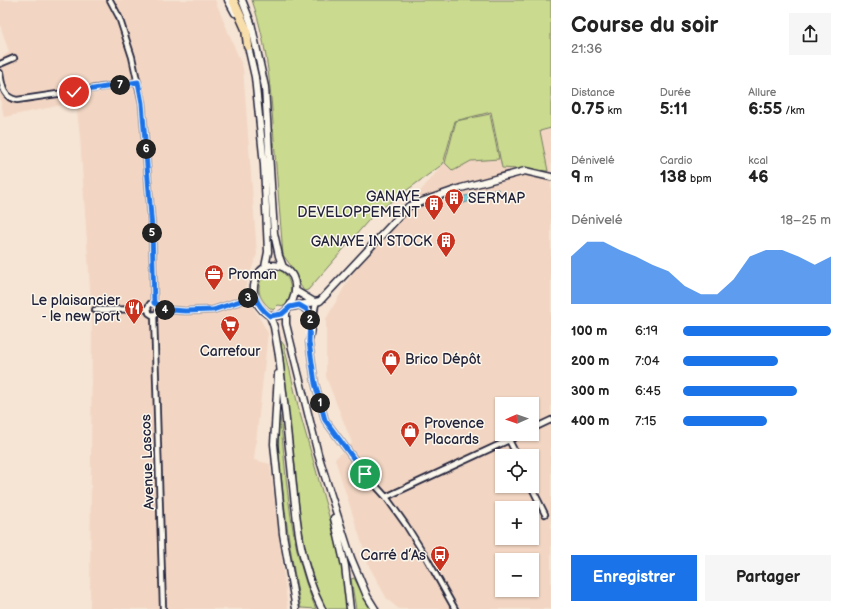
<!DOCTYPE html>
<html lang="fr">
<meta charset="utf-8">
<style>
:root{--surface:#fff;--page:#f6f6f6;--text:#222;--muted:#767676;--accent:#1a73e8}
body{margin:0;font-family:"Balsamiq Sans",sans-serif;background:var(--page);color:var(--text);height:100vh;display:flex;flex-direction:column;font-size:15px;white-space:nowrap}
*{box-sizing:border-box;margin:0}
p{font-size:13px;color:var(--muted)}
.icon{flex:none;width:22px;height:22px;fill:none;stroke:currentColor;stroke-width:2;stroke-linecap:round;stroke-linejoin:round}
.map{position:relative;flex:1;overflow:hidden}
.side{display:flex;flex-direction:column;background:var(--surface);width:300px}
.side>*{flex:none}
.needle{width:26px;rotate:268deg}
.tools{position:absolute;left:495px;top:397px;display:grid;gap:8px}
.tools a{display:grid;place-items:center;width:44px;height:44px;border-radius:0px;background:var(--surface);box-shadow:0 1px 3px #0004;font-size:20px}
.pin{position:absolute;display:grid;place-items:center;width:34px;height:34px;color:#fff;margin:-17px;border:2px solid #fff;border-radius:50%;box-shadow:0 1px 4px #0007}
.km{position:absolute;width:20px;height:20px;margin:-10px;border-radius:50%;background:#222;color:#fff;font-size:11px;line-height:20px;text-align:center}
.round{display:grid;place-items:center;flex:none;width:42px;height:42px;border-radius:0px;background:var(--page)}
.summary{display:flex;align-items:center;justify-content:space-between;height:68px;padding:0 20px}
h1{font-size:22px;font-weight:700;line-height:30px}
.stats{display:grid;grid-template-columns:repeat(3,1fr);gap:6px;height:68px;padding:4px 20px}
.stats div{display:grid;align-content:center}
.stats b{font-size:17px;font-weight:700}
.stats small{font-size:11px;font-weight:400}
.stats p{font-size:11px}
.chart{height:112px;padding:8px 20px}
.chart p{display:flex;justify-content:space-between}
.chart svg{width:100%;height:72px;margin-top:4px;fill:var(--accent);opacity:.7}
.primary-button{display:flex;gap:8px;margin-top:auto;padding:8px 20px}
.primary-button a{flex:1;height:46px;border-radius:0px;background:var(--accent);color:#fff;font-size:16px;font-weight:700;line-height:46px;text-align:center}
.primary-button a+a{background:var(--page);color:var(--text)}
ul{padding:0 20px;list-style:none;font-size:13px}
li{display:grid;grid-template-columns:64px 48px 1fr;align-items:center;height:30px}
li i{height:10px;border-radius:5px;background:var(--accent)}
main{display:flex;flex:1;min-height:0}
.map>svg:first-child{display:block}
</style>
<main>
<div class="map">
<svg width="551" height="609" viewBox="0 0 551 609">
<rect width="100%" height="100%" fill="#f6e4d4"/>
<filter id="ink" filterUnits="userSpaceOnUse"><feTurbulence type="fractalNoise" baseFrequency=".025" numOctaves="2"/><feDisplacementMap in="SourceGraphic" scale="8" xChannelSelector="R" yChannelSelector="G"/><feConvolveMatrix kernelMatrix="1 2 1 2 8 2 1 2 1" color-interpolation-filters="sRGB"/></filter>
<g filter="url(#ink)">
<path fill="#f2d6c3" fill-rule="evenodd" d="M0 0H215L243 68 257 254 244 291 268 333 254 460 270 464 288 609H90L92 318 80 137 76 102 4 117 0 97V59L9 52 0 25Z
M491 112 502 168H525L540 130 551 128V609H399L387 599 369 566 335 459 352 443 326 377V319L353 272 443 164 455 121ZM502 404H532V434H502ZM502 456H532V486H502ZM502 508H532V538H502ZM502 560H532V590H502Z"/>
<path fill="#cada8e" stroke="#767e64" d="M252 0H551V128L540 131 548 171 502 168 491 112 455 121 443 164 374 214 308 290 304 291 299 283 291 266 283 255C280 217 277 179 274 140 271 91 268 47 252 0Z
M490 114 499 159 471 161 453 171 445 163 456 121Z
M278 269C292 276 294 294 285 306L278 305 273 310C260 302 254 288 264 275 265 274 267 271 268 270 271 269 275 270 278 269Z
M281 341 284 345 299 410 338 548 343 570 347 609H326C303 562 300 518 295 468 290 426 286 385 281 344Z
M279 416H280C287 481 289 548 316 609L301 608C293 567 286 525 282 483 279 461 277 438 279 416Z
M354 578 371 609H356L351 579Z"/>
<path fill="#7dced6" stroke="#598998" d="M498 189 499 192 461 204 460 197Z"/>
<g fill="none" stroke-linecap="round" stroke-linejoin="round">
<g stroke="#22223b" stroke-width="8">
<path id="street" d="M110 0 119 17 132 57 142 103 152 229 154 303
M0 64 14 58
M0 73C2 85 3 98 17 100L138 82
M154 303 150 304 148 307 149 313 152 315 156 314 159 309
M316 303 309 342 315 383 325 420 365 474 386 497 406 525 426 557 455 609
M299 305C311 312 310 315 310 328
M159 309 185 311 213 310 255 296
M95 310 148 309
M154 315 163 609
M532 429 551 420
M509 440 517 456
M531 486 545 514
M386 497 522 434"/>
</g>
<g stroke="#22223b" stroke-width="9">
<path id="secondary" d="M228 0 235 13
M242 0 251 23 265 87 274 233 279 256 283 267
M247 42 255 77 264 165 268 252 265 267
M270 265C319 264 286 344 259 306 249 292 254 270 270 265Z
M296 291 316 303
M290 307 320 301 409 206 461 188 525 171 551 177
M286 311V324L318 454 327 483 351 558 367 596 375 609
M270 316 274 327 279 356C283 393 287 429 291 466 296 515 299 565 322 609
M278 374 274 444 283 534 296 609
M334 518 345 566 350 609"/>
</g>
<g stroke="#22223b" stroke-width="11">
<path id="highway" d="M233 0 246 29 248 46"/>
</g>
<use href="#street" stroke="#fbf7ec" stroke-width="4.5"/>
<use href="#secondary" stroke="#fbf7ec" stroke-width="6"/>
<use href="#highway" stroke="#f8deab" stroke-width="8"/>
</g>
</g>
<g fill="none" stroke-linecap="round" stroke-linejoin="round" filter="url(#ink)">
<g stroke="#fff" stroke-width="8">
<path id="route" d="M74 92 138 82 142 103 152 229 154 303 158 305 159 309 185 311 213 310 255 296C258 305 262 310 270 316L282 314 290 307 299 305 306 309 309 313 310 318 309 342 315 383 325 420 365 474"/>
</g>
<use href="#route" stroke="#1a73e8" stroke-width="5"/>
</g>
<defs>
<g id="building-pin" transform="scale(1)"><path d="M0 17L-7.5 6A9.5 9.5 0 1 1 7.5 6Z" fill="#c8321e" stroke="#fbf7ec"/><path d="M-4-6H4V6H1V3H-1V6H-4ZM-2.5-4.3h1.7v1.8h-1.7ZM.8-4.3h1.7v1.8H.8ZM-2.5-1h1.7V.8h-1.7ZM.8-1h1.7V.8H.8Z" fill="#fff"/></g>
<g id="office-pin" transform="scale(1)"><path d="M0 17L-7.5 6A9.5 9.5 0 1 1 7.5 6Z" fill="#c8321e" stroke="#fbf7ec"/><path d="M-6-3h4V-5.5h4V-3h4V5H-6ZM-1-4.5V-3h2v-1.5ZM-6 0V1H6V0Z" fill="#fff"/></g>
<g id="restaurant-pin" transform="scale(1)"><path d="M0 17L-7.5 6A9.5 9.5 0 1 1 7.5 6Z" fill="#c8321e" stroke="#fbf7ec"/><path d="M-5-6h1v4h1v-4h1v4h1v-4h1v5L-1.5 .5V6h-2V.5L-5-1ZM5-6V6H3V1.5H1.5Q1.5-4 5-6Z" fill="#fff"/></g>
<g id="supermarket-pin" transform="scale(1)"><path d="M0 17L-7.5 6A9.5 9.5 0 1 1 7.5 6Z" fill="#c8321e" stroke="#fbf7ec"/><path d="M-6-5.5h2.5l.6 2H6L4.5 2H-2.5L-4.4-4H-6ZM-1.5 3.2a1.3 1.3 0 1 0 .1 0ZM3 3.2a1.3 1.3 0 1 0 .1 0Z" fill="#fff"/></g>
<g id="shop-pin" transform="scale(1)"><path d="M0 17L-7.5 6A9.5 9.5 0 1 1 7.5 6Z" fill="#c8321e" stroke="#fbf7ec"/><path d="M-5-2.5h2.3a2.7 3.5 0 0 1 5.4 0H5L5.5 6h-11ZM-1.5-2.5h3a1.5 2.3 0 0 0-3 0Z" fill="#fff"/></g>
<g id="bus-pin" transform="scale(1)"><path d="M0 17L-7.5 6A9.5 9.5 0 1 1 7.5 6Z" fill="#c8321e" stroke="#fbf7ec"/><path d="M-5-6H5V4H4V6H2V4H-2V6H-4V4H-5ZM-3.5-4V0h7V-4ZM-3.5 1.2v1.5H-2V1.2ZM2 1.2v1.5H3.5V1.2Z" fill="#fff"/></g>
</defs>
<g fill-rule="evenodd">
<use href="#building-pin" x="454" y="198"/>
<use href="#building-pin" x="434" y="204"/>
<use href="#building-pin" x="446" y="241"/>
<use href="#office-pin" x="214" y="274"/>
<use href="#restaurant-pin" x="134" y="308"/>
<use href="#supermarket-pin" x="230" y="325"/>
<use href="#shop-pin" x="391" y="359"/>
<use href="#shop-pin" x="410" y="431"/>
<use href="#bus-pin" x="440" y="555"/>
</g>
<g text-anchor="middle" stroke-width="3" stroke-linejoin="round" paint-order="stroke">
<g font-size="14" fill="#22223b" stroke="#fbf7ec" text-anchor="end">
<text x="420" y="201">GANAYE<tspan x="420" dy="16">DEVELOPPEMENT</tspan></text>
<text x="468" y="203" text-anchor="start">SERMAP</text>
<text x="432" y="246">GANAYE IN STOCK</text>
<text x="228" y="279" text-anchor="start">Proman</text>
<text x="120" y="305">Le plaisancier<tspan x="120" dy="16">- le new port</tspan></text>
<text x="230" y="356" text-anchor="middle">Carrefour</text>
<text x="405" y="364" text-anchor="start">Brico Dépôt</text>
<text x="424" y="428" text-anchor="start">Provence<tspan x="424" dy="16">Placards</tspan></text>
<text x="426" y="560">Carré d’As</text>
</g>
<g font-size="14" fill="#22223b" stroke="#fbf7ec">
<text transform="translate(147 462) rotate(-92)" y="5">Avenue Lascos</text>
</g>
</g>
</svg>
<div class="tools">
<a><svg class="needle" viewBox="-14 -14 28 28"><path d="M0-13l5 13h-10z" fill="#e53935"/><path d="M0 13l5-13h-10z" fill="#767676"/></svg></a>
<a><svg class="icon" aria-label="locate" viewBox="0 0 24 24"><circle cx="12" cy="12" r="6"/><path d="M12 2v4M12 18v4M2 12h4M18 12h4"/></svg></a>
<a>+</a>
<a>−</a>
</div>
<div class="pin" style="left:365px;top:474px;background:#1e9e55"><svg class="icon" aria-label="arrive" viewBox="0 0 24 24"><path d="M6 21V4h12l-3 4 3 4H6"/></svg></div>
<div class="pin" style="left:74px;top:92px;background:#d93025"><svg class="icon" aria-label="check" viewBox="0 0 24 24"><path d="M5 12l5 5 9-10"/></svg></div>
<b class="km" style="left:320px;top:403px">1</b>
<b class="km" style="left:310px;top:320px">2</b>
<b class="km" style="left:248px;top:298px">3</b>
<b class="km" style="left:165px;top:310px">4</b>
<b class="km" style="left:152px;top:233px">5</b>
<b class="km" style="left:146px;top:149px">6</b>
<b class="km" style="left:120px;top:85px">7</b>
</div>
<section class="side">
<div class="summary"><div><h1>Course du soir</h1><p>21:36</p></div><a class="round"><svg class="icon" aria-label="share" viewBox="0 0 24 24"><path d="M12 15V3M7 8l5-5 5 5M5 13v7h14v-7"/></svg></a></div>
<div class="stats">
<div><p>Distance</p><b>0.75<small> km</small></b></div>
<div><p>Durée</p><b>5:11</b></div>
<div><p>Allure</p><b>6:55<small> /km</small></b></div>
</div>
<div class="stats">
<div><p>Dénivelé</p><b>9<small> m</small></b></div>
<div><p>Cardio</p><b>138<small> bpm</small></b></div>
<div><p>kcal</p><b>46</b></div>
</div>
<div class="chart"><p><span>Dénivelé</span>18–25 m</p>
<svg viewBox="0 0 160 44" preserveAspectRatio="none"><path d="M0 44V15L10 6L20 6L30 11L40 15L50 20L60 24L70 33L80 38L90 38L100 29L110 15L120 11L130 11L140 15L150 20L160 15V44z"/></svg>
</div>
<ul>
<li><b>100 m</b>6:19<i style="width:100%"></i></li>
<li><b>200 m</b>7:04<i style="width:64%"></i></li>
<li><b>300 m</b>6:45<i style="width:77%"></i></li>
<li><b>400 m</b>7:15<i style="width:57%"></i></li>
</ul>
<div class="primary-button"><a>Enregistrer</a><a>Partager</a></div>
</section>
</main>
